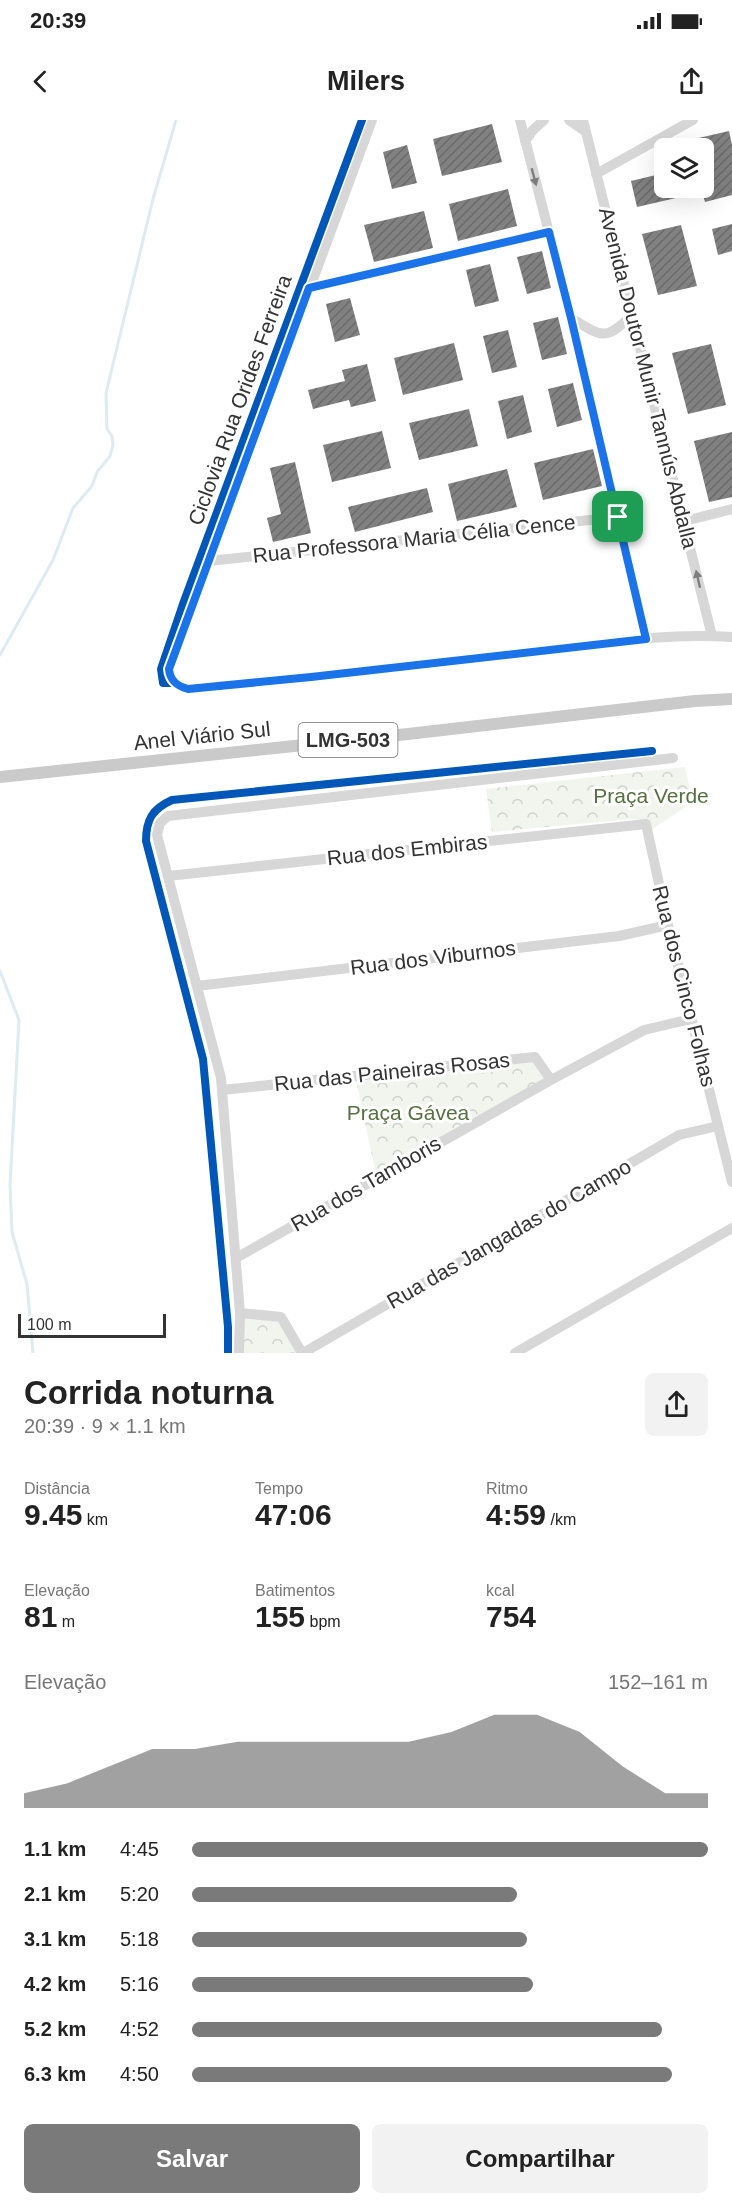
<!DOCTYPE html>
<html lang="pt">
<meta charset="utf-8">
<style>
:root{--surface:#fff;--page:#f2f2f2;--text:#222;--muted:#767676;--accent:#7a7a7a}
body{margin:0;font-family:Helvetica,sans-serif;background:var(--page);color:var(--text);height:100vh;display:flex;flex-direction:column;font-size:22px;white-space:nowrap}
*{box-sizing:border-box;margin:0}
p{font-size:20px;color:var(--muted)}
.icon{flex:none;width:33px;height:33px;fill:none;stroke:currentColor;stroke-width:2;stroke-linecap:round;stroke-linejoin:round}
.map{position:relative;height:1233px;overflow:hidden}
.sheet{display:flex;flex-direction:column;background:var(--surface);flex:1}
.sheet>*{flex:none}
.buttons{position:absolute;left:654px;top:18px;display:grid;gap:12px}
.buttons a{display:grid;place-items:center;width:60px;height:60px;border-radius:9px;background:var(--surface);box-shadow:0 6px 24px #0002;font-size:30px}
.scale{position:absolute;left:18px;bottom:15px;width:148px;box-sizing:border-box;padding-left:6px;border:3px solid #333;border-top:0;font-size:16px;line-height:21px;white-space:nowrap;color:#333;-webkit-text-stroke:4px #fff;paint-order:stroke}
.pin{position:absolute;display:grid;place-items:center;width:51px;height:51px;color:#fff;margin:-26px;border-radius:12px;box-shadow:0 3px 9px #0006}
.round{display:grid;place-items:center;flex:none;width:63px;height:63px;border-radius:9px;background:var(--page)}
.head{display:flex;align-items:center;justify-content:space-between;height:102px;padding:0 24px}
h1{font-size:33px;font-weight:800;line-height:45px}
.stats{display:grid;grid-template-columns:repeat(3,1fr);gap:9px;height:102px;padding:6px 24px}
.stats div{display:grid;align-content:center}
.stats b{font-size:30px;font-weight:800}
.stats small{font-size:16px;font-weight:400}
.stats p{font-size:16px}
.chart{height:168px;padding:12px 24px}
.chart p{display:flex;justify-content:space-between}
.chart svg{width:100%;height:108px;margin-top:6px;fill:var(--accent);opacity:.7}
.primary-button{display:flex;gap:12px;margin-top:auto;padding:12px 24px}
.primary-button a{flex:1;height:69px;border-radius:9px;background:var(--accent);color:#fff;font-size:24px;font-weight:800;line-height:69px;text-align:center}
.primary-button a+a{background:var(--page);color:var(--text)}
ul{padding:0 24px;list-style:none;font-size:20px}
li{display:grid;grid-template-columns:96px 72px 1fr;align-items:center;height:45px}
li i{height:15px;border-radius:8px;background:var(--accent)}
.status{display:flex;justify-content:space-between;align-items:center;height:42px;padding:0 30px;background:var(--surface);direction:ltr}
.status svg{height:16px;fill:currentColor}
header{display:flex;justify-content:space-between;align-items:center;height:78px;padding:0 24px;background:var(--surface);font-size:27px;font-weight:800}
.map>svg:first-child{display:block}
</style>
<div class="status"><b>20:39</b><svg viewBox="0 0 49 12"><path d="M0 12V9h3v3zM5 12V6h3v6zM10 12V3h3v9zM15 12V0h3v12zM26 1h20v11H26zM47 4h2v5h-2z"/></svg></div>
<header><svg class="icon" aria-label="back" viewBox="0 0 24 24"><path d="M15 5l-7 7 7 7"/></svg>Milers<svg class="icon" aria-label="share" viewBox="0 0 24 24"><path d="M12 15V3M7 8l5-5 5 5M5 13v7h14v-7"/></svg></header>
<div class="map">
<svg width="732" height="1233" viewBox="0 0 732 1233">
<defs>
<pattern id="park-crowns" width="20" height="18" patternUnits="userSpaceOnUse" patternTransform="scale(1.5)"><rect width="20" height="18" fill="#f1f5ed"/><path d="M2 6a3 3 0 1 1 6 0M12 15a3 3 0 1 1 6 0" fill="none" stroke="#cfd2cc"/></pattern>
<pattern id="building-hatch" width="6" height="6" patternUnits="userSpaceOnUse" patternTransform="scale(1.5)"><rect width="6" height="6" fill="#818181"/><path d="M-1 1l2-2M0 6l6-6M5 7l2-2" fill="none" stroke="#6a6a6a"/></pattern>
</defs>
<rect width="100%" height="100%" fill="#fff"/>
<path fill="url(#park-crowns)" d="M685 647 693 682 648 712 641 700 633 699 492 712 486 669Z
M535 937 551 960 377 1059 355 956Z
M240 1193 281 1197 302 1233H239Z"/>
<g fill="none" stroke-linecap="round" stroke-linejoin="round">
<path stroke="#ddebf3" stroke-width="3" d="M0 535 53 440 73 388 92 366 97 352 110 336 113 325 112 316 107 309 106 273 153 79 176 0
M0 851 19 900 10 1065 12 1112 27 1164 33 1233"/>
</g>
<path fill="url(#building-hatch)" d="M492 4 502 42 442 56 433 19Z
M729 11 732 25V75L705 82 702 72 704 28H692L690 20Z
M407 25 417 63 392 69 383 32Z
M664 53V68H673L676 78 637 87 631 61Z
M508 69 517 106 458 121 449 84Z
M424 91 433 128 374 142 364 105Z
M732 104V131L718 135 712 109Z
M681 105 697 166 658 175 642 114Z
M542 131 551 168 527 174 517 137Z
M490 144 499 181 475 187 466 150Z
M350 178 360 215 335 222 326 184Z
M558 197 567 234 542 240 533 203Z
M508 210 517 247 492 253 483 216Z
M454 223 463 260 403 275 394 238Z
M711 224 726 285 688 294 672 233Z
M367 244 376 281 351 287 349 280 313 289 308 270 345 261 342 250Z
M573 263 582 300 557 307 548 269Z
M523 275 532 312 507 319 498 281Z
M469 289 478 326 419 340 409 303Z
M382 311 391 348 332 362 323 325Z
M732 312V377L709 382 694 321Z
M593 329 602 366 543 380 534 343Z
M295 342 311 413 273 422 267 398 281 394 270 348Z
M507 349 517 387 457 401 448 364Z
M427 368 433 392 355 412 348 387Z"/>
<g fill="none" stroke-linecap="round" stroke-linejoin="round">
<path stroke="#d7d7d7" stroke-width="10" d="M372 0 169 549C170 561 177 567 188 569 300 558 412 546 523 533 592 525 663 512 732 517
M520 0 571 198 646 519
M569 0 586 12
M583 0 712 516
M525 21 533 10 544 0
M596 54 693 0
M309 168 549 112
M571 198C604 218 605 221 633 194
M685 401 732 389
M209 441 618 397
M168 756 646 704 668 805 732 1062
M197 866 619 816 668 805
M222 970 535 937 551 960
M236 1138 551 960 644 910 691 899
M240 1193 281 1197 302 1233
M239 1233 240 1193 221 958 157 715 160 703 168 696 673 638
M303 1233 679 1015 718 1006
M515 1233 732 1108"/>
<path stroke="#cacaca" stroke-width="12" d="M0 657 408 614 695 581 732 579"/>
<g stroke="#fff" stroke-width="11">
<path id="cycleway" d="M174 563H163L161 549 183 484 362 0
M228 1233V1207L203 939 146 721C146 700 152 689 172 680L652 631"/>
</g>
<use href="#cycleway" stroke="#0057b8" stroke-width="8"/>
</g>
<defs><path id="oneway-solid" d="M-6-.8H1V-3.2L6.5 0L1 3.2V.8H-6Z" transform="scale(1.5)"/></defs>
<g fill="#7d7d7d">
<use href="#oneway-solid" transform="translate(534 57) rotate(75)"/>
<use href="#oneway-solid" transform="translate(698 459) rotate(-103)"/>
</g>
<g fill="none" stroke-linecap="round" stroke-linejoin="round">
<g stroke="#fff" stroke-width="12">
<path id="route" d="M549 112 571 198 646 519 311 557 188 569C177 566 170 561 169 549L309 168Z"/>
</g>
<use href="#route" stroke="#1a73e8" stroke-width="8"/>
</g>
<g text-anchor="middle" stroke-width="6" stroke-linejoin="round" paint-order="stroke">
<rect fill="#fff" stroke="#707070" stroke-width="1.5" x="298.5" y="603" width="99" height="34" rx="4.5"/>
<g font-size="20" font-weight="bold" fill="#333">
<text x="348" y="627">LMG-503</text>
</g>
<g font-size="21" fill="#333" stroke="#fff">
<text transform="translate(648 258) rotate(76)" y="7">Avenida Doutor Munir Tannús Abdalla</text>
<text transform="translate(240 280) rotate(-70)" y="7">Ciclovia Rua Orides Ferreira</text>
<text transform="translate(414 419) rotate(-6)" y="7">Rua Professora Maria Célia Cence</text>
<text transform="translate(202 616) rotate(-6)" y="7">Anel Viário Sul</text>
<text transform="translate(407 730) rotate(-6)" y="7">Rua dos Embiras</text>
<text transform="translate(433 838) rotate(-7)" y="7">Rua dos Viburnos</text>
<text transform="translate(684 866) rotate(76)" y="7">Rua dos Cinco Folhas</text>
<text transform="translate(392 952) rotate(-6)" y="7">Rua das Paineiras Rosas</text>
<text transform="translate(366 1064) rotate(-30)" y="7">Rua dos Tamboris</text>
<text transform="translate(509 1114) rotate(-30)" y="7">Rua das Jangadas do Campo</text>
</g>
<g font-size="21" fill="#56703f" stroke="#fff">
<text x="651" y="683">Praça Verde</text>
<text x="408" y="1000">Praça Gávea</text>
</g>
</g>
</svg>
<div class="buttons">
<a><svg class="icon" aria-label="layers" viewBox="0 0 24 24"><path d="M12 4l9 5-9 5-9-5zM3 14l9 5 9-5"/></svg></a>
</div>
<div class="scale">100 m</div>
<div class="pin" style="left:618px;top:397px;background:#1e9e55"><svg class="icon" aria-label="arrive" viewBox="0 0 24 24"><path d="M6 21V4h12l-3 4 3 4H6"/></svg></div>
</div>
<section class="sheet">
<div class="head"><div><h1>Corrida noturna</h1><p>20:39 · 9 × 1.1 km</p></div><a class="round"><svg class="icon" aria-label="share" viewBox="0 0 24 24"><path d="M12 15V3M7 8l5-5 5 5M5 13v7h14v-7"/></svg></a></div>
<div class="stats">
<div><p>Distância</p><b>9.45<small> km</small></b></div>
<div><p>Tempo</p><b>47:06</b></div>
<div><p>Ritmo</p><b>4:59<small> /km</small></b></div>
</div>
<div class="stats">
<div><p>Elevação</p><b>81<small> m</small></b></div>
<div><p>Batimentos</p><b>155<small> bpm</small></b></div>
<div><p>kcal</p><b>754</b></div>
</div>
<div class="chart"><p><span>Elevação</span>152–161 m</p>
<svg viewBox="0 0 160 44" preserveAspectRatio="none"><path d="M0 44V38L10 34L20 27L30 20L40 20L50 17L60 17L70 17L80 17L90 17L100 13L110 6L120 6L130 13L140 27L150 38L160 38V44z"/></svg>
</div>
<ul>
<li><b>1.1 km</b>4:45<i style="width:100%"></i></li>
<li><b>2.1 km</b>5:20<i style="width:63%"></i></li>
<li><b>3.1 km</b>5:18<i style="width:65%"></i></li>
<li><b>4.2 km</b>5:16<i style="width:66%"></i></li>
<li><b>5.2 km</b>4:52<i style="width:91%"></i></li>
<li><b>6.3 km</b>4:50<i style="width:93%"></i></li>
</ul>
<div class="primary-button"><a>Salvar</a><a>Compartilhar</a></div>
</section>
